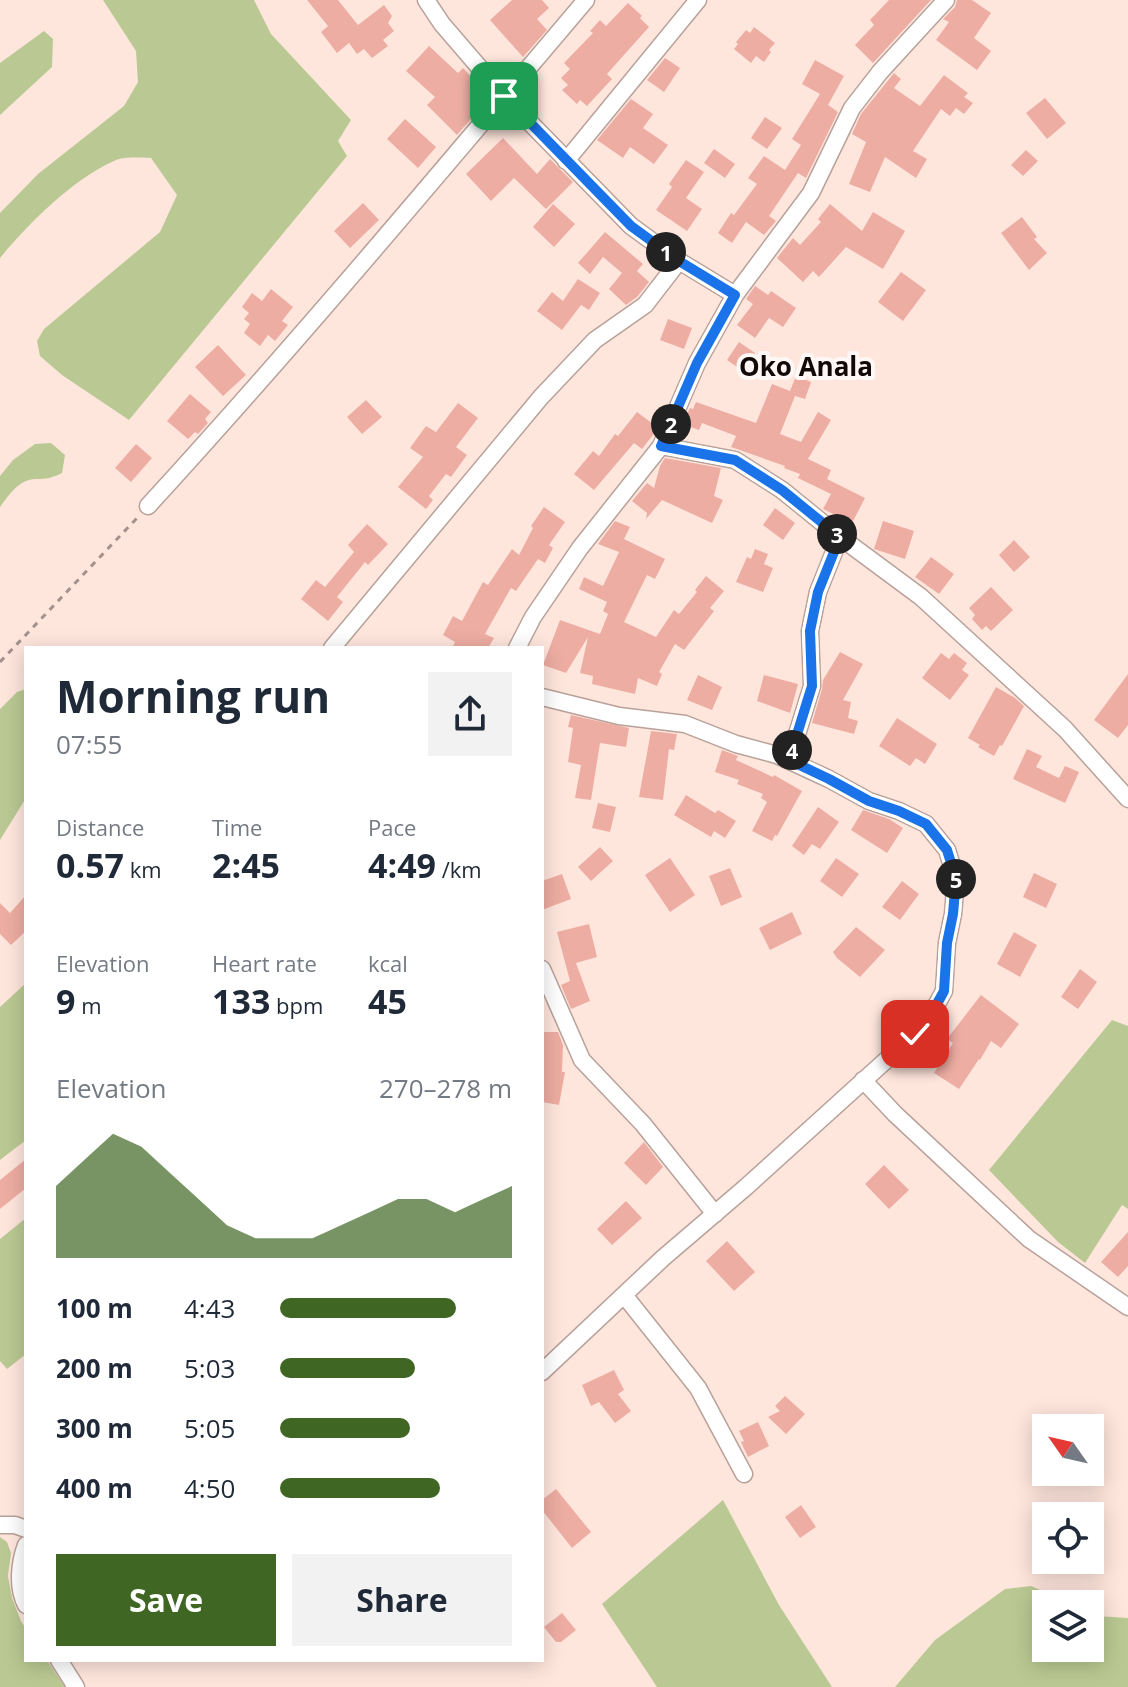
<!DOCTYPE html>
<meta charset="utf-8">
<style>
:root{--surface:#fff;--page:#f2f2f3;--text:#1f2937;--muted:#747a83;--accent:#3f6723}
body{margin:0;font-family:"Open Sans",sans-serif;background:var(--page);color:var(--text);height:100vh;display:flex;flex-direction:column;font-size:30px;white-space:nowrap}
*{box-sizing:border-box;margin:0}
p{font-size:26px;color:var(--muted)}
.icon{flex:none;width:44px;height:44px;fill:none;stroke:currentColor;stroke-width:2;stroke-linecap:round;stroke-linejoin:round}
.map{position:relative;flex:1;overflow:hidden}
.panel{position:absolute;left:24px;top:646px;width:520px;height:1016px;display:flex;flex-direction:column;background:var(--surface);border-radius:0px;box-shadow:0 4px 20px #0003}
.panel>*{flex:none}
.needle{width:52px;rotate:304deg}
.fabs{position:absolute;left:1032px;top:1414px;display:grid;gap:16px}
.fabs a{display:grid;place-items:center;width:72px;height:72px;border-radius:0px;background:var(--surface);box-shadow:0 4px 20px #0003;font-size:40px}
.pin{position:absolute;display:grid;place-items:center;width:68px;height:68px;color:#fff;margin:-34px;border-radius:16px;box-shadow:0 4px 12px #0006}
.km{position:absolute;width:40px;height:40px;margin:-20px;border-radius:50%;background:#222;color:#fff;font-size:22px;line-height:40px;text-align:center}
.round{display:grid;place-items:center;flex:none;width:84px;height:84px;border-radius:0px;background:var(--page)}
.head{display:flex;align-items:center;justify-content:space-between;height:136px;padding:0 32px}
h1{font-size:44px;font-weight:700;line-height:60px}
.figures{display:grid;grid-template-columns:repeat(3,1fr);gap:12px;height:136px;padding:8px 32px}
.figures div{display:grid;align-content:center}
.figures b{font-size:34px;font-weight:700}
.figures small{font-size:22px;font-weight:400}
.figures p{font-size:22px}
.chart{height:224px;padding:16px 32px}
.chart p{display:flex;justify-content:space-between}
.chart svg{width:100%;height:144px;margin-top:8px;fill:var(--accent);opacity:.7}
.button{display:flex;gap:16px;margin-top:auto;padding:16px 32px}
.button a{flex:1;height:92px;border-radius:0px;background:var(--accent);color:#fff;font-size:32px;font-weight:700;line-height:92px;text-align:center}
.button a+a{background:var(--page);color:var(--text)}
ul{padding:0 32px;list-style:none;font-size:26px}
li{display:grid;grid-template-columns:128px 96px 1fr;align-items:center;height:60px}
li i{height:20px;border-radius:10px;background:var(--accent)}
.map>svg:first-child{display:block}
</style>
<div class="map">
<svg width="1128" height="1687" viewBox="0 0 1128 1687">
<rect width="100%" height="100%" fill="#ffe6dd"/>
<path fill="#bac993" d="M103 0H254L271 34 351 120 338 141 347 156 129 420 62 375 40 356 37 341 44 329 160 232 177 195 151 158C140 158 124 156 114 161 73 179 28 224 0 258V213L38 174 124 106 138 82 136 51Z
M44 31 53 39 52 67 0 115V63Z
M51 443 65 455 62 473C52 478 47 479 36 479 19 479 9 495 0 507V476L13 460 35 444Z
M26 689V798L0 840V709L17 692Z
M26 983V1140L0 1160V1007Z
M1112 1020 1128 1026V1209L1122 1205 1085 1263 1058 1242 989 1170Z
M26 1218V1354L7 1369 0 1361V1239Z
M723 1500 779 1605 832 1687H657L602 1604Z
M0 1537 7 1542 11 1553 8 1576 12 1598 21 1621 26 1629V1660H47L65 1687H0Z
M1031 1586 1071 1604H1046V1648H1090V1613L1096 1616 1128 1618V1687H895L935 1640 1005 1589Z"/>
<path fill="#eeada3" d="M307 0H338L358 25 384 5 392 16 388 23 394 31 383 40 388 46 372 58 364 49 357 54 349 43 337 53 321 32 328 26Z
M512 0H542L549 8 537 19 547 30 523 57 490 20Z
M889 0H931L873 63 855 45 874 25 870 20Z
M957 0H972L991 13 974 38 991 51 977 70 936 40 949 22 943 19 955 7Z
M628 3 642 16 640 18 649 27 607 74 612 79 587 106 580 100 577 104 562 90 568 85 561 78 570 69 564 63 593 33 590 31 600 20 606 26Z
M754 27 775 43 769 50 771 52 764 62 756 56 751 63 734 49 738 44 736 42 746 30 750 33Z
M429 46 458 73 463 68 490 97 457 135 427 105 435 97 406 71Z
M665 58 680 68 664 92 647 80Z
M815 60 844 76 828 105 838 112 806 178 798 173 769 216 776 221 764 235 746 222 732 243 718 233 731 213 734 215 757 184 748 178 764 156 785 170 801 145 792 139 820 94 802 84Z
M894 73 901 79 894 88 920 106 944 75 968 93 964 97 973 103 964 114 956 108 950 116 941 109 913 151 927 159 916 178 885 157 870 192 849 184 866 142 852 134 861 114Z
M1045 98 1066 123 1047 139 1026 113Z
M631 99 653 114 643 128 668 145 654 164 630 147 623 158 597 140Z
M765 117 782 128 767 149 751 138Z
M405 119 436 147 418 168 387 139Z
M503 138 537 174 550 159 573 182 546 209 514 178 491 201 466 174Z
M714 149 735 164 725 178 704 163Z
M1026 150 1038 161 1023 176 1011 165Z
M686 160 704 172 686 198 702 209 687 231 656 210 672 187 669 184Z
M363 203 379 220 350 248 334 231Z
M553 204 575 224 554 247 533 227Z
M830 204 862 231 873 212 905 231 883 269 846 247 819 277 813 271 803 282 777 258 793 238 800 245 821 222 818 219Z
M1022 217 1037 237 1034 239 1047 253 1029 270 1001 233Z
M605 232 643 264 637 271 649 282 637 297 626 305 609 289 622 273 603 257 590 274 578 263Z
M901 272 926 290 903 321 878 302Z
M578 279 600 293 589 310 581 305 562 330 537 311 552 292 563 301Z
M755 286 768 295 771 291 796 308 783 327 769 318 755 338 737 325 753 304 746 299Z
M271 289 293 307 282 321 288 325 275 341 268 335 260 346 244 333 250 324 244 319 249 313 242 307 252 293 262 301Z
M668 319 692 328 684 349 660 340Z
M739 342 755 353 743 371 727 360Z
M218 345 246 375 223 396 195 367Z
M796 376 811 382 805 399 795 396 780 434 801 442 818 412 831 420 808 459 831 470 827 479 865 498 852 523 823 509 831 494 798 478 800 474 784 468 785 466 731 447 736 436 702 423 699 430 682 424 690 408 693 409 696 402 756 423 772 384 790 391Z
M190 394 211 412 205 419 208 423 198 434 195 432 188 439 167 421Z
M366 400 382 417 362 434 347 417Z
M458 403 478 418 456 447 467 455 451 477 446 474 429 496 433 500 426 509 398 487 423 457 410 448 426 426 436 432Z
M637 412 657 427 656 431 642 449 634 443 594 490 574 474 593 451 599 456 615 434 618 436Z
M136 444 152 458 131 482 115 468Z
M665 458 721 468 714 496 723 500 712 523 662 500 646 519 647 513 632 501 647 483 654 488 660 466Z
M544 507 565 522 549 545 553 548 545 563 538 559 516 591 511 588 485 634 494 638 488 648H452L455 642 443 635 453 616 462 621 483 582 488 585 512 549 519 555 533 528 531 526Z
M775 508 795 523 783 540 763 525Z
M615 521 630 527 624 539 665 559 655 579 647 575 624 622 656 637 674 610 679 614 697 592 695 590 706 576 724 591 710 608 714 611 684 650 675 644 659 672 662 674 657 686 638 678 635 694 592 684 593 676 580 673 588 637 566 673 543 665 560 620 600 634 608 614 603 611 607 602 579 589 584 577 603 586 619 552 598 544Z
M883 521 914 531 905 559 874 549Z
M367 524 388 544 368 565 365 562 337 597 343 602 328 621 301 599 316 580 325 587 354 552 348 545Z
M1014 540 1030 557 1014 572 999 555Z
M755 549 768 554 764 564 773 568 763 592 736 582 747 557 751 559Z
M931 557 954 574 939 594 915 577Z
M991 587 1013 610 991 631 986 626 982 630 972 619 975 615 969 608Z
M840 652 863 664 843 700 851 702 848 718 858 721 854 734 812 723 822 689 823 680Z
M941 653 949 659 954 653 967 663 962 670 969 675 950 700 922 678Z
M1128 674V725L1118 738 1094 720Z
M698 675 722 687 712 710 687 700Z
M764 675 798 684 790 713 757 701Z
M996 687 1015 698 1024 706 1002 746 1000 745 994 756 978 747 980 745 968 738Z
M571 715 629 728 626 747 600 743 591 800 575 798 581 765 568 762 573 728 568 727Z
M897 718 937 744 925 764 916 758 910 766 879 746Z
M651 731 677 734 674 750 669 749 663 800 639 797Z
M1027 749 1042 756 1036 767 1059 778 1065 766 1079 772 1065 803 1013 779Z
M722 750 738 756 736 760 773 777 774 775 802 791 777 836 775 835 772 841 752 831 767 802 761 798 763 794 737 784 739 780 715 772Z
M686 795 715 813 718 810 736 821 725 838 714 831 711 837 674 815Z
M598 803 616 807 610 832 592 828Z
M818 807 839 822 820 849 812 844 804 855 792 846Z
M863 810 889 819 903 828 887 853 851 830Z
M600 847 613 861 591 881 578 867Z
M670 858 695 895 670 912 645 875Z
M836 858 859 874 842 897 820 881Z
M730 868 742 897 721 906 709 876Z
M1034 873 1057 884 1046 908 1023 897Z
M562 874 571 899 542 910V881Z
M902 881 919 894 900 920 882 907Z
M26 895V931L11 945 0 934V903L10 913Z
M792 912 802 934 770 950 759 928Z
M589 924 597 957 576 963 590 1001 571 1009 561 985 570 981 557 932Z
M856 927 885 950 860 977 837 958 833 952Z
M1014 932 1037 945 1020 977 997 964Z
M1080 969 1097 982 1078 1009 1061 997Z
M981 995 1019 1024 1001 1048 991 1041 980 1060 979 1059 959 1089 934 1073 953 1043 947 1039Z
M542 1032H558L563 1045 562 1072H565L559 1105 542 1102Z
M644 1142 663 1167 646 1185 624 1163Z
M26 1159V1188L0 1209V1180Z
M884 1165 909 1190 889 1209 865 1184Z
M626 1201 642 1218 612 1245 597 1229Z
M1128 1232V1266L1118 1277 1101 1262Z
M727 1241 755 1272 734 1291 706 1261Z
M614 1370 624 1390 618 1394 631 1411 615 1423 599 1402 591 1406 582 1385Z
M785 1396 805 1414 786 1434 768 1417 780 1411 775 1406Z
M758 1422 769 1446 748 1457 741 1442 744 1441 739 1431Z
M556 1489 591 1532 572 1548 542 1510V1500Z
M801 1505 816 1527 800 1538 785 1517Z
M562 1613 576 1630 561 1642H556L544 1627Z"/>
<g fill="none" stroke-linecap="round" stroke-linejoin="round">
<g stroke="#b8a199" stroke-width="19">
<path id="minor" d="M426 0 442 24 504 96 631 226 679 261 735 295
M566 161 698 0
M661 446 735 460 782 490 840 537 921 597 1065 729 1128 799
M148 506C299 341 442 170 586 0
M332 648 541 397 595 340 645 305 679 261
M517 648 533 617 580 548 661 446 697 363 735 295 811 193 852 108 880 72 946 0
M542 697 619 716 685 724 736 744 777 755 829 779 869 801 899 811 926 824 947 850 956 879 953 914 947 943 944 991 932 1013 915 1034 746 1187 663 1258 542 1372
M789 760 812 686 810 631 818 592 840 537
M542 969 582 1060 643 1124 715 1214
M863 1080 895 1114 1029 1239 1128 1307
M624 1295 698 1388 744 1474
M0 1525H15L26 1529
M26 1545C19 1564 17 1588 26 1605
M59 1660 76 1687"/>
</g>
<path stroke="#a4918b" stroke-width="3" stroke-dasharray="6 6" stroke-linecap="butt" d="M0 662 138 517"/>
<use href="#minor" stroke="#fff" stroke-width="16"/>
</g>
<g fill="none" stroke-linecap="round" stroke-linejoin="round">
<g stroke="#fff" stroke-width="16">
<path id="route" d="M504 96 631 226 679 261 735 295 697 363 661 446 735 460 782 490 840 537 818 592 810 631 812 686 789 760 829 779 869 801 899 811 926 824 947 850 956 879 953 914 947 943 944 991 932 1013 915 1034"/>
</g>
<use href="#route" stroke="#1a73e8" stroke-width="10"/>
</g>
<g text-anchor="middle" stroke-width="8" stroke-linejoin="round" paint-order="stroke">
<g font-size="26" font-weight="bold" fill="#110907" stroke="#fdf8f6">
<text x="806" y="376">Oko Anala</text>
</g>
</g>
</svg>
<div class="fabs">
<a><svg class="needle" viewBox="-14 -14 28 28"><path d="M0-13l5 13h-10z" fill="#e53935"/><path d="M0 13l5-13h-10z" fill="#747a83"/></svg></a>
<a><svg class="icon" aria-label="locate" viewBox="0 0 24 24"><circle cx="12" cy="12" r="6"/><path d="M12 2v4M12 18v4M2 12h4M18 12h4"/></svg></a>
<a><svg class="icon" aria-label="layers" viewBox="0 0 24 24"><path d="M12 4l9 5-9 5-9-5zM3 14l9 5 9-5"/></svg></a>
</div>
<div class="pin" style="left:504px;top:96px;background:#1e9e55"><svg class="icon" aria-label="arrive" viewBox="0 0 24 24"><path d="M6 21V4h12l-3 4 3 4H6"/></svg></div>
<div class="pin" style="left:915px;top:1034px;background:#d93025"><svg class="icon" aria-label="check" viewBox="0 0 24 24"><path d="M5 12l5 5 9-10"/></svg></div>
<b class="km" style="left:666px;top:252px">1</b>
<b class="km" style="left:671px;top:424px">2</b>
<b class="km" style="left:837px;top:534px">3</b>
<b class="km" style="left:792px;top:750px">4</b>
<b class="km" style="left:956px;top:879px">5</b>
<section class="panel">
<div class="head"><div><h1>Morning run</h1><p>07:55</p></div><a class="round"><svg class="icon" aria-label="share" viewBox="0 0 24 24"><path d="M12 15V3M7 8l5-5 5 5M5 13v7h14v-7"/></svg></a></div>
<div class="figures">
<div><p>Distance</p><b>0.57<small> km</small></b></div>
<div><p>Time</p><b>2:45</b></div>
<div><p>Pace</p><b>4:49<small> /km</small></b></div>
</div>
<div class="figures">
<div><p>Elevation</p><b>9<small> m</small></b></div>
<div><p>Heart rate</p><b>133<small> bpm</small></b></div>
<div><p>kcal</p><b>45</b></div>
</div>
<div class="chart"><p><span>Elevation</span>270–278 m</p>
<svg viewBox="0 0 160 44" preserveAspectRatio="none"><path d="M0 44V22L10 14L20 6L30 10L40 18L50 26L60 34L70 38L80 38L90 38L100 34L110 30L120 26L130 26L140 30L150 26L160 22V44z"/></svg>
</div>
<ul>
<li><b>100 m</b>4:43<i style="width:76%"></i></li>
<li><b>200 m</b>5:03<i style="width:58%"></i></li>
<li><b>300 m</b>5:05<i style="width:56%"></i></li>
<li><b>400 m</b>4:50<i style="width:69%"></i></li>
</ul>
<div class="button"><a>Save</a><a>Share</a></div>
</section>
</div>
